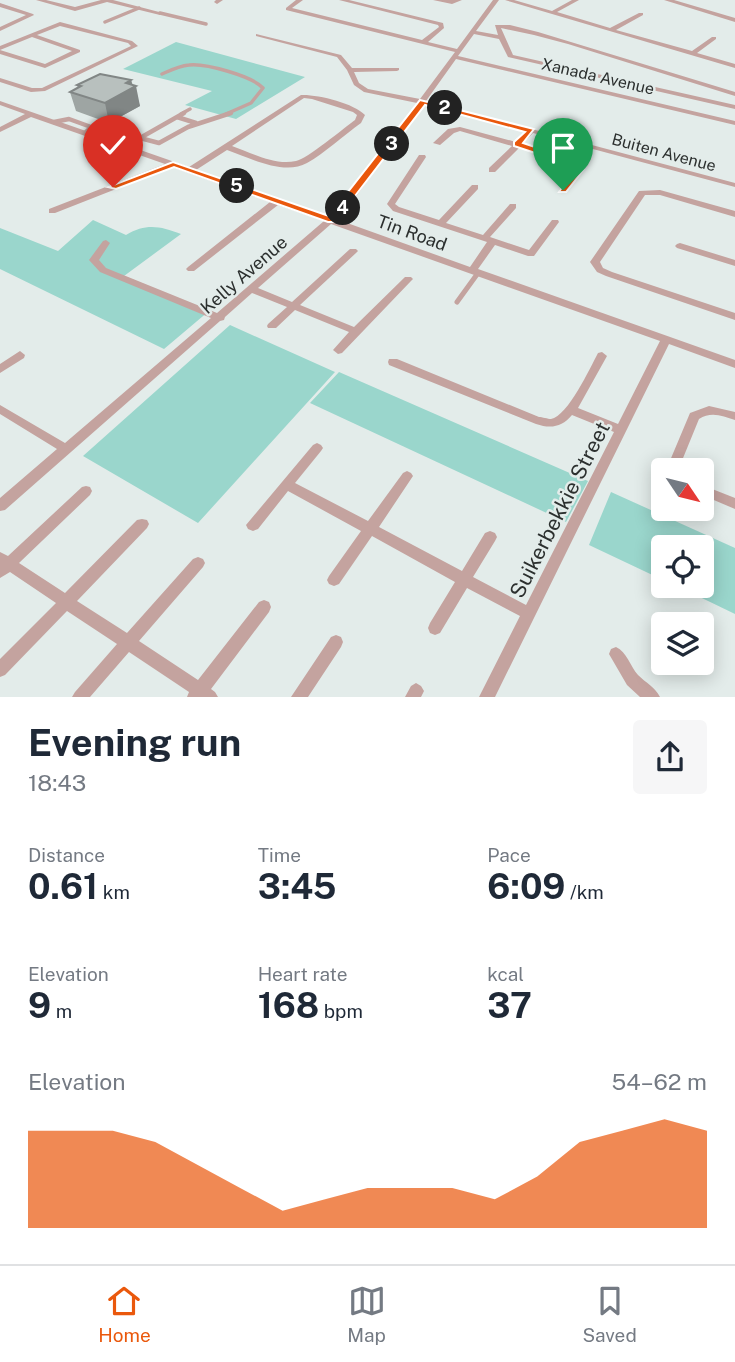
<!DOCTYPE html>
<meta charset="utf-8">
<style>
:root{--surface:#fff;--page:#f6f6f7;--text:#1f2937;--muted:#747a83;--line:#e0e1e3;--accent:#ea580c}
body{margin:0;font-family:"Public Sans",sans-serif;background:var(--page);color:var(--text);height:100vh;display:flex;flex-direction:column;font-size:26px;white-space:nowrap}
*{box-sizing:border-box;margin:0}
p{font-size:23px;color:var(--muted)}
.icon{flex:none;width:38px;height:38px;fill:none;stroke:currentColor;stroke-width:2;stroke-linecap:round;stroke-linejoin:round}
.map{position:relative;height:697px;overflow:hidden}
.panel{display:flex;flex-direction:column;background:var(--surface);flex:1}
.panel>*{flex:none}
.needle{width:46px;rotate:125deg}
.controls{position:absolute;left:651px;top:458px;display:grid;gap:14px}
.controls a{display:grid;place-items:center;width:63px;height:63px;border-radius:7px;background:var(--surface);box-shadow:0 4px 18px #0003;font-size:35px}
.pin{position:absolute;display:grid;place-items:center;width:60px;height:60px;color:#fff;margin:-72px -30px;border-radius:50% 50% 50% 0;rotate:-45deg;box-shadow:0 0 7px #0007}
.pin .icon{rotate:45deg}
.km{position:absolute;width:35px;height:35px;margin:-18px;border-radius:50%;background:#222;color:#fff;font-size:19px;line-height:35px;text-align:center}
.round{display:grid;place-items:center;flex:none;width:74px;height:74px;border-radius:7px;background:var(--page)}
.overview{display:flex;align-items:center;justify-content:space-between;height:119px;padding:0 28px}
h1{font-size:38px;font-weight:700;line-height:52px}
.figures{display:grid;grid-template-columns:repeat(3,1fr);gap:10px;height:119px;padding:7px 28px}
.figures div{display:grid;align-content:center}
.figures b{font-size:35px;font-weight:700}
.figures small{font-size:19px;font-weight:400}
.figures p{font-size:19px}
.chart{height:196px;padding:14px 28px}
.chart p{display:flex;justify-content:space-between}
.chart svg{width:100%;height:126px;margin-top:7px;fill:var(--accent);opacity:.7}
.tabs{display:flex;justify-content:space-around;align-items:center;height:98px;border-top:2px solid var(--line);background:var(--surface);font-size:19px;color:var(--muted)}
.tabs a{display:grid;justify-items:center;gap:4px}
.tabs .active{color:var(--accent)}
.map>svg:first-child{display:block}
</style>
<div class="map">
<svg width="735" height="697" viewBox="0 0 735 697">
<rect width="100%" height="100%" fill="#e3ecea"/>
<path fill="#9ad6cc" d="M176 42 305 77 236 119 185 105 212 91 123 69Z
M93 220 126 235C146 223 160 226 181 234L124 276 209 311 164 349 0 269V228L58 251Z
M230 325 335 372 198 523 83 456Z
M339 372 588 481 566 522 310 403Z
M611 492 735 548V614L677 586H702V548H663V580L589 545Z"/>
<g fill="none" stroke-linecap="round" stroke-linejoin="round">
<path stroke="#c4a39f" stroke-width="3.5" d="M160 13 206 24
M105 22 139 8
M162 74C171 70 179 66 189 65 205 63 252 76 263 88L251 103 226 114
M181 114 190 109"/>
<path stroke="#c4a39f" stroke-width="4.5" d="M184 113 140 138 159 143 188 127 231 113
M177 117 196 123
M54 122 69 119 91 127 85 133"/>
<path stroke="#c4a39f" stroke-width="5" d="M457 302 478 273"/>
<path fill="#c4a39f" fill-rule="evenodd" d="M36 0H46L75 7 101 0H113L163 13 160 15 107 2 75 11Z
M216 0H223L217 4 214 2Z
M296 0H303L292 8 422 40 439 27 438 25 339 0H349L443 23 444 28 428 42 457 49 493 0H499L476 31 498 35 495 25H510L538 32 735 92V96L568 44 534 35 501 28 513 55 735 105V109L508 57 499 39 474 34 458 56 735 121V125L456 59 426 101 735 183V187L533 133 522 144 574 158 581 162 583 169 582 171 566 192H560L559 190 575 169 573 163 519 148 495 172H489V168L512 146 460 131 454 133 440 145 433 143 448 129 460 127 516 142 526 132 423 104 344 213 336 219 470 267 487 242 393 211 387 204 419 155H425L426 157 395 204 399 207 439 220 472 185H478V189L446 223 483 235 510 204H516V208L490 237 529 250 552 220H558L559 222 534 256H528L495 245 478 269 735 360V368L669 344 495 697H479L520 616 467 588 440 633 435 635 430 633 428 628 430 623 455 582 372 536 339 584 334 586 329 584 327 580 329 576 361 531 288 491 258 529 253 531 248 529 246 525 313 445 317 443 321 445 323 448 321 451 295 483 368 521 403 473 407 471 411 473 413 476 379 527 462 571 485 533 490 531 495 533 497 537 495 541 473 577 526 605 614 432 572 415C562 427 551 429 536 424L389 365 388 362 389 359H397L539 417C542 417 548 419 551 419 568 416 590 368 598 353L602 352 607 356 578 408 618 424 660 341 331 224 258 288 292 302 350 249H356L358 251 356 253 300 305 354 327 405 277H411L413 279 411 281 342 353 338 354 333 350 349 332 295 310 276 328H268L267 326 268 324 287 307 252 293 225 317 224 320 220 321 5 510 0 511V498L57 449 0 414V405L65 443 211 318 100 272 89 260 103 241 106 240 110 243 99 260 106 268 217 313 324 221 278 205 194 271H188L186 269 188 267 270 202 172 167 55 213H49V209L165 164 31 117 0 132V127L25 114 0 105V101L189 167 301 95C316 94 354 103 365 115L361 123C344 135 325 153 307 163 284 176 250 158 227 150L196 170 329 217 338 209 417 103 364 92 354 85 347 70 337 57 256 36V34L341 55 352 68H399V70L397 71 354 72 359 83 368 89 420 99 455 52 286 10V8ZM304 98 312 99 353 112 357 115 355 120C344 128 307 159 296 161 275 166 252 153 232 146Z
M433 0H462L452 4Z
M505 0H514L552 11 572 0H579L557 12 610 28 639 13H643V15L616 30 692 51 712 37H716V39L697 53 735 64V68Z
M0 3 33 14 34 15 0 31V27L26 15 0 7Z
M60 22 132 41 138 46 45 91 31 92 0 82V78L32 88H42L131 46 128 43 60 26 37 35 80 50V52L45 68 0 54V50L45 64 72 51 32 37 0 50V46Z
M660 190 735 211V217L660 195H645L600 262 603 268 612 272 735 313V320L606 276 597 272 590 262 639 191Z
M680 243 735 260V266L677 248 675 246 677 244Z
M20 351 25 355 24 358 0 373V364Z
M709 406 735 412V420C723 416 711 411 699 419L681 463 682 471H670L669 463 690 413Z
M702 485 735 498V509L702 495Z
M86 486 90 487 92 491 90 495 19 563 65 593 137 520 142 519 147 520 149 524 147 528 77 601 127 633 193 559 198 557 203 559 205 563 203 567 139 641 198 680 259 602 264 600 269 602 271 607 269 612 211 689 215 692 218 697H187L189 692 129 652 90 697H72L75 692 117 644 67 611 5 675 0 677V659L56 603 10 572 0 578V552L8 556 82 487Z
M336 635 341 637 343 642 341 647 308 697H291L331 637Z
M616 647C627 652 630 666 638 675 646 683 655 687 660 697H640L627 685 609 654 611 649Z
M416 683 421 686 424 691 421 697H405L411 686Z"/>
<path fill="#c4a39f" fill-rule="evenodd" d="M664 0H674L735 18V22Z"/>
</g>
<path fill="#9ea5a3" d="M131 80 140 106 109 123 76 111 70 92 78 88 77 85Z"/>
<path fill="#818685" d="M131 80 133 88 136 86 140 106 109 123 105 103 126 83Z"/>
<path fill="#b8c0be" stroke="#818685" stroke-width="2" d="M100 74 131 80 126 83 136 86 105 103 70 92 81 86 77 85Z"/>
<path fill="#ea580c" stroke="#fff" stroke-width="2" d="M420 100 534 129 523 143 582 163 584 169 566 192H559L575 166 514 146V142L525 132 425 105 335 222H328L174 167 116 189 108 187 173 162 329 216Z"/>
<g text-anchor="middle" stroke-width="5" stroke-linejoin="round" paint-order="stroke">
<g font-size="16" fill="#2c302f" stroke="#e3ecea">
<text transform="translate(598 76) rotate(13)" y="6">Xanada Avenue</text>
<text transform="translate(664 152) rotate(15)" y="6">Buiten Avenue</text>
</g>
<g font-size="18" fill="#2c302f" stroke="#e3ecea">
<text transform="translate(412 233) rotate(20)" y="6">Tin Road</text>
<text transform="translate(244 275) rotate(-41)" y="6">Kelly Avenue</text>
</g>
<g font-size="21" fill="#2c302f" stroke="#e3ecea">
<text transform="translate(560 510) rotate(-63)" y="7">Suikerbekkie Street</text>
</g>
</g>
</svg>
<div class="controls">
<a><svg class="needle" viewBox="-14 -14 28 28"><path d="M0-13l5 13h-10z" fill="#e53935"/><path d="M0 13l5-13h-10z" fill="#747a83"/></svg></a>
<a><svg class="icon" aria-label="locate" viewBox="0 0 24 24"><circle cx="12" cy="12" r="6"/><path d="M12 2v4M12 18v4M2 12h4M18 12h4"/></svg></a>
<a><svg class="icon" aria-label="layers" viewBox="0 0 24 24"><path d="M12 4l9 5-9 5-9-5zM3 14l9 5 9-5"/></svg></a>
</div>
<div class="pin" style="left:563px;top:190px;background:#1e9e55"><svg class="icon" aria-label="arrive" viewBox="0 0 24 24"><path d="M6 21V4h12l-3 4 3 4H6"/></svg></div>
<div class="pin" style="left:113px;top:187px;background:#d93025"><svg class="icon" aria-label="check" viewBox="0 0 24 24"><path d="M5 12l5 5 9-10"/></svg></div>
<b class="km" style="left:445px;top:108px">2</b>
<b class="km" style="left:392px;top:144px">3</b>
<b class="km" style="left:343px;top:208px">4</b>
<b class="km" style="left:237px;top:186px">5</b>
</div>
<section class="panel">
<div class="overview"><div><h1>Evening run</h1><p>18:43</p></div><a class="round"><svg class="icon" aria-label="share" viewBox="0 0 24 24"><path d="M12 15V3M7 8l5-5 5 5M5 13v7h14v-7"/></svg></a></div>
<div class="figures">
<div><p>Distance</p><b>0.61<small> km</small></b></div>
<div><p>Time</p><b>3:45</b></div>
<div><p>Pace</p><b>6:09<small> /km</small></b></div>
</div>
<div class="figures">
<div><p>Elevation</p><b>9<small> m</small></b></div>
<div><p>Heart rate</p><b>168<small> bpm</small></b></div>
<div><p>kcal</p><b>37</b></div>
</div>
<div class="chart"><p><span>Elevation</span>54–62 m</p>
<svg viewBox="0 0 160 44" preserveAspectRatio="none"><path d="M0 44V10L10 10L20 10L30 14L40 22L50 30L60 38L70 34L80 30L90 30L100 30L110 34L120 26L130 14L140 10L150 6L160 10V44z"/></svg>
</div>
</section>
<nav class="tabs">
<a class="active"><svg class="icon" aria-label="home" viewBox="0 0 24 24"><path d="M3 11l9-7 9 7M6 9v11h12V9"/></svg>Home</a>
<a><svg class="icon" aria-label="map" viewBox="0 0 24 24"><path d="M3 6l6-2 6 2 6-2v14l-6 2-6-2-6 2zM9 4v14M15 6v14"/></svg>Map</a>
<a><svg class="icon" aria-label="saved" viewBox="0 0 24 24"><path d="M7 4h10v16l-5-4-5 4z"/></svg>Saved</a>
</nav>
